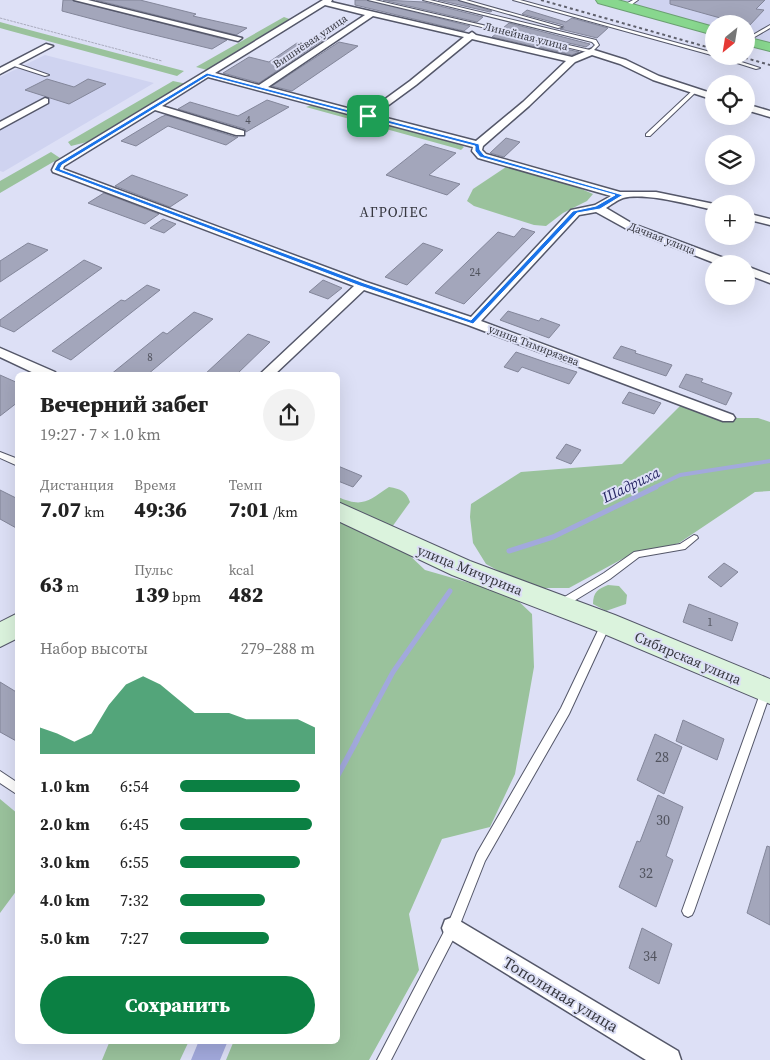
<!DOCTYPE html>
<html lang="ru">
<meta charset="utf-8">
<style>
:root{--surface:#fff;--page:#f2f2f2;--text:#222;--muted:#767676;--accent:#0b8043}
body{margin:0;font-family:"Source Serif 4",serif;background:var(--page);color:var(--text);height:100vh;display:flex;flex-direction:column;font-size:19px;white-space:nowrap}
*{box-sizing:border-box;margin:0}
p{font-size:16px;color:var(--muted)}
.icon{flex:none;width:28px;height:28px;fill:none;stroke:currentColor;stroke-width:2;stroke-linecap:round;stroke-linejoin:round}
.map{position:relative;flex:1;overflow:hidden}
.panel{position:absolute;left:15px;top:372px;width:325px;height:672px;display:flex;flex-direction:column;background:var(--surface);border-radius:8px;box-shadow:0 5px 20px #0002}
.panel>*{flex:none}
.needle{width:32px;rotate:210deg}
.controls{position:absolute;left:705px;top:15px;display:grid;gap:10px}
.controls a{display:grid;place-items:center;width:50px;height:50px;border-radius:50%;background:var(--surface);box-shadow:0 5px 20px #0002;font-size:25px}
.pin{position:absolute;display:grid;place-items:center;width:42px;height:42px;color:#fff;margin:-21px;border-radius:10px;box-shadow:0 2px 8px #0006}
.round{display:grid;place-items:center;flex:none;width:52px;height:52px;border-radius:26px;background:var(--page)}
.overview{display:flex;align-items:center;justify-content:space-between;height:85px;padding:0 25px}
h1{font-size:22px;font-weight:800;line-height:38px}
.figures{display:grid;grid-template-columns:repeat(3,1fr);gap:8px;height:85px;padding:5px 25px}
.figures div{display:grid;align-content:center}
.figures b{font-size:21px;font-weight:800}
.figures small{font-size:14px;font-weight:400}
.figures p{font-size:14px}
.chart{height:140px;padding:10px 25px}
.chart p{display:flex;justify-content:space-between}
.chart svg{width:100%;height:90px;margin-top:5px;fill:var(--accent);opacity:.7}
.action{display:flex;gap:10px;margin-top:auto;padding:10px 25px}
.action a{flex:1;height:58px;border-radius:30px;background:var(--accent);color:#fff;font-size:20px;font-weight:800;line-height:58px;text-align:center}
ul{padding:0 25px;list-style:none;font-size:16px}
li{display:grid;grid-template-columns:80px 60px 1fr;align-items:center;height:38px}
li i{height:12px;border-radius:6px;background:var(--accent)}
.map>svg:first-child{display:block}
</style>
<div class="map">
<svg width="770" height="1060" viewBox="0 0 770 1060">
<rect width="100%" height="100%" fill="#dde0f6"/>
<path fill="#cfd3f0" d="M620 0H770V43L746 36V24H714V27Z
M45 55 154 83 3 172 0 171V77Z"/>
<path fill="#9ac29c" d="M284 17 292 20 207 70 196 67Z
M0 22 22 28 184 71 177 76 7 30 0 28Z
M173 81 187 84 87 142 71 146 68 142Z
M312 105 461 145 464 147 461 150 455 148 306 107Z
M51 152 60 158 0 193V181Z
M506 167 570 184 593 194 587 201 563 213 546 226 534 225 474 206 467 201 473 189Z
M683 403 711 418H758L770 422V491L755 492 679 543 624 558 569 588H542L504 574 486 564 473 543 470 517 471 504 521 472 622 464Z
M389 487C401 489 406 491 410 502L387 534 425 570 512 595 532 614 534 667 515 774 490 827 442 839 409 914 419 970 369 1060H226L233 1043 338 1042V497C363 508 368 501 389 487Z
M608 585 619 586 627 595 626 604 606 611 593 604C593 592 598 589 608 585Z
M0 799 18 814 17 890 0 913Z
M109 1043V1042L188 1043 180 1060H102Z"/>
<path fill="#a2a9dc" d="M198 1043V1042L227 1043 220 1060H191Z"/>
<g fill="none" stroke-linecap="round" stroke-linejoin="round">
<path stroke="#a2a9dc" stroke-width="4" d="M653 488 680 475 770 461"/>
<path stroke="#a2a9dc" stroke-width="5" d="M509 551 553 537 656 487
M356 741 393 672 450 591"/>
<path stroke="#a2a9dc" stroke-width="5.5" d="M338 775 357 740"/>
</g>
<path fill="#a3a6bb" stroke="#83869a" d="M63 0H72L227 40 212 49 130 29 62 11Z
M96 0H140L196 14 193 16 247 28 236 35Z
M355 0H366L470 26 464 31 355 5Z
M383 0 424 2 483 17 477 22Z
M438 0H457L492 11 490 12Z
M670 0H765L756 9 764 10 749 26 670 4Z
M527 10 566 22 572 18 608 28 597 38 560 29 564 28 563 25 522 14Z
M509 23 590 44 586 47 503 28Z
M497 33 579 52 572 55 492 37Z
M315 36 326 38 259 83 223 73 249 57 269 62 297 43 303 44Z
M339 42 358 46 292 91 272 86Z
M47 79 74 87 88 79 106 84 69 104 25 90Z
M267 100 289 107 246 132 245 129 178 109 190 102 238 116Z
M166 115 235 137H238L226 145 168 126 136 146 121 141 161 117Z
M506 138 520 142 504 157 490 153Z
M425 144 456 153 429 175 460 184 447 195 386 175Z
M132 175 188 195 170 207 115 186Z
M104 193 159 214 145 224 88 203Z
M163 219 176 224 164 233 150 228Z
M522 228 535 232 464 304 435 293 498 232 514 237Z
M28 243 48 250 0 282V261Z
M423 243 443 250 407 285 385 277Z
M84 260 102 268 14 332 0 326V320Z
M323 280 342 288 328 299 309 292Z
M147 285 160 290 71 360 52 351 121 300 125 301Z
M508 311 539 321 541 318 560 325 549 338 500 320Z
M194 312 213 319 147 375H110L163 332 167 334Z
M248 334 270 342 236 375H204Z
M621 346 636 351 635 353 672 365 666 376 613 358Z
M516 352 551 364 577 372 569 384 522 367 518 372 504 367Z
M686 374 703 379 701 382 732 393 726 405 679 387Z
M0 375 18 383V402L0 416Z
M629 392 661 403 654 414 622 403Z
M566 444 581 450 571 464 556 458Z
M338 466 362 476 353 487 338 481Z
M0 490 18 499V529L0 519Z
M724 563 738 572 721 587 708 577Z
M689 604 738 623 732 641 683 622Z
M0 682 18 693V742L0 732Z
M683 720 724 739 717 760 676 741Z
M655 734 682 747 664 794 637 780Z
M658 795 683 807 666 856 673 860 656 907 619 887 637 841 640 842Z
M767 846 770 847V925L747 913Z
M642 928 672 944 659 984 629 968Z"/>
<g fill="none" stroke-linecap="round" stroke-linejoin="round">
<g stroke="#545769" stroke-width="2">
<path id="lane" d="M368 0H375L590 50 595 45 592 42 423 0H430L596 40 599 45 591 53Z
M459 0H466L562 27 558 28Z
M513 0H520L714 53 715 56Z
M633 0H638L628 7H624V5Z
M770 25V28L746 42V39Z
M715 56H723L760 68 756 69Z
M11 63H15L49 75 45 76 11 65Z
M693 90 697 91 650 136H646V134Z
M0 452 18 459V466L0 458Z
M694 535 697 536 698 538 685 549 639 557 610 579 564 607 561 608 558 607 556 604 558 601 604 573 634 552 680 544Z
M606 619 609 620 611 623 569 714 485 861 457 932 391 1060H377L448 924 477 853 561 708 603 620Z
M766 687 770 688V694L694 911 692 915 688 917 684 915 682 911 761 691 762 688Z
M0 771 18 783V795L0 783Z"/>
</g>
<g stroke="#545769" stroke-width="3">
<path id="street" d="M74 0H88L242 38 238 41Z
M323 0H332L331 2 469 34 472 32 476 35 572 57 591 49 626 60 659 76 714 94V100L653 80 620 64 592 55 575 62 529 106 483 146 482 150 486 154 620 192H656L714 204V210C691 205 646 192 623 198 617 200 611 205 606 208L633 224 732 261 734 264H717L625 228 596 212 579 215 481 321 733 415 735 418 733 421H723L468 325 364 290 274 375H259L354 286 53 172 52 170 56 162ZM325 5 365 15 259 85 215 73ZM373 16 464 37 410 81 366 113 268 87ZM472 39 566 61 523 102 476 141 375 115 416 85ZM208 77 473 147 472 151 478 158 611 196 595 205 571 210 471 317 366 282 63 169 64 166 155 110 236 135H244V131L162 106Z
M46 44 53 46 0 74V68Z
M45 98 48 99V103L0 129V122Z
M746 104 770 111V117L746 110Z
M746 213 770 219V225L746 219Z
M746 266 770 275V283L746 274Z
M0 348 55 372 57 375H38L0 357Z
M453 917 678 1051 681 1060H646L445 936 442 928 445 920Z"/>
</g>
<g stroke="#545769" stroke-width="2">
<path id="secondary" d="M338 502 470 561 615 615 770 679V704L597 631 452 575 338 521Z
M18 613V638L0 647V622Z"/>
</g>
<g stroke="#6b9f72" stroke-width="2">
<path id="highway" d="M596 0H618L714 27V35L598 3Z
M746 37 770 43V51L746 45Z"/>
</g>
<path stroke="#a9abbd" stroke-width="1" stroke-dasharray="2.5 1" stroke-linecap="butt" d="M0 18 162 61"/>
<use href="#lane" fill="#fff" fill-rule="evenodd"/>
<use href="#street" fill="#fff" fill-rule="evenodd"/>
<use href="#secondary" fill="#dbf3dd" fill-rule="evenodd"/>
<use href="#highway" fill="#88d78e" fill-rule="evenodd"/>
<path stroke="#5e5f6b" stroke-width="2" stroke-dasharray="3 3" stroke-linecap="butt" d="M541 0 714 49
M739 56 770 65"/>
</g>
<path fill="#1a73e8" stroke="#fff" fill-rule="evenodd" d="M207 73 479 144 480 150 484 155 623 195 600 209 577 213 473 324 360 286 54 170 58 163ZM208 76 475 146V151L480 157 615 195 596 206 573 211 471 320 364 283 60 169 62 165Z"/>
<g text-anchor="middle" stroke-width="4" stroke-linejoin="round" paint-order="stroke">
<g font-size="11" fill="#36373f" stroke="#dde0f6">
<text transform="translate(526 36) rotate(14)" y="4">Линейная улица</text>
<text transform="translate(310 41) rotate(-34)" y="4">Вишнёвая улица</text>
<text transform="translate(662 238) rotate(21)" y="4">Дачная улица</text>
<text transform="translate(534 345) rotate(21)" y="4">улица Тимирязева</text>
</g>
<g font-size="11" fill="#51535e">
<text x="248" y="124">4</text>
<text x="475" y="276">24</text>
<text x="150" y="361">8</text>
<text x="710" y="626">1</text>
</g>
<g font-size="14" letter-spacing="1" fill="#36373f" stroke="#dde0f6">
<text x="394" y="217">АГРОЛЕС</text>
</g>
<g font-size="14" fill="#36373f" stroke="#dde0f6">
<text transform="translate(470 570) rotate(22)" y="5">улица Мичурина</text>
<text transform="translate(688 658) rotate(23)" y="5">Сибирская улица</text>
</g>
<g font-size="14" fill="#51535e">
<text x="662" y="762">28</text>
<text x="663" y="825">30</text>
<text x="646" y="878">32</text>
<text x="650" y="961">34</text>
</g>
<g font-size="15" font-style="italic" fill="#292966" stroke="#dde0f6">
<text transform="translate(631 485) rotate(-26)" y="5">Шадриха</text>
</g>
<g font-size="16" fill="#36373f" stroke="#dde0f6">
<text transform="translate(561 994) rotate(31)" y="6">Тополиная улица</text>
</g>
</g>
</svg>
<div class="controls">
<a><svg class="needle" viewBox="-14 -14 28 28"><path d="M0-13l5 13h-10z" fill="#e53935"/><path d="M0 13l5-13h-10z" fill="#767676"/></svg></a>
<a><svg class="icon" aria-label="locate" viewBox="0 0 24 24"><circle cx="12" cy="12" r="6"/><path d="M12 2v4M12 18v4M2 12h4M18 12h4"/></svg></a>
<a><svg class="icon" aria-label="layers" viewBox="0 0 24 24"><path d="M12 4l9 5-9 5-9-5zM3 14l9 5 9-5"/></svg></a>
<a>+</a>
<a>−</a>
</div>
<div class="pin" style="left:368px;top:116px;background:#1e9e55"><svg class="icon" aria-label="arrive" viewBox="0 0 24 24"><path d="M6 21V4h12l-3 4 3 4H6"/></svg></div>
<section class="panel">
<div class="overview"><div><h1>Вечерний забег</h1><p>19:27 · 7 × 1.0 km</p></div><a class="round"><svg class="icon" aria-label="share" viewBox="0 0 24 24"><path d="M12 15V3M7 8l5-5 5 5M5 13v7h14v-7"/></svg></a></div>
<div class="figures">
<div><p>Дистанция</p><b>7.07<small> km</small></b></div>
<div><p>Время</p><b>49:36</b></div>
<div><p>Темп</p><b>7:01<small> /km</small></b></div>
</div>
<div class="figures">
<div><b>63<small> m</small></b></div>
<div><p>Пульс</p><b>139<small> bpm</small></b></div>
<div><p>kcal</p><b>482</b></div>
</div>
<div class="chart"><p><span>Набор высоты</span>279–288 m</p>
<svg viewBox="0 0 160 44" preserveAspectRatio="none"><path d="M0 44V31L10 34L20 38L30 34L40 20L50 10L60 6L70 10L80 17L90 24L100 24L110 24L120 27L130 27L140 27L150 27L160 31V44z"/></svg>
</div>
<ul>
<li><b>1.0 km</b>6:54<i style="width:89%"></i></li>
<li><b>2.0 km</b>6:45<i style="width:98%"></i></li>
<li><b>3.0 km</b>6:55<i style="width:89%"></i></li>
<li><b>4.0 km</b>7:32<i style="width:63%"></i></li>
<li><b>5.0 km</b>7:27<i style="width:66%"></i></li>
</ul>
<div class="action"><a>Сохранить</a></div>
</section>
</div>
